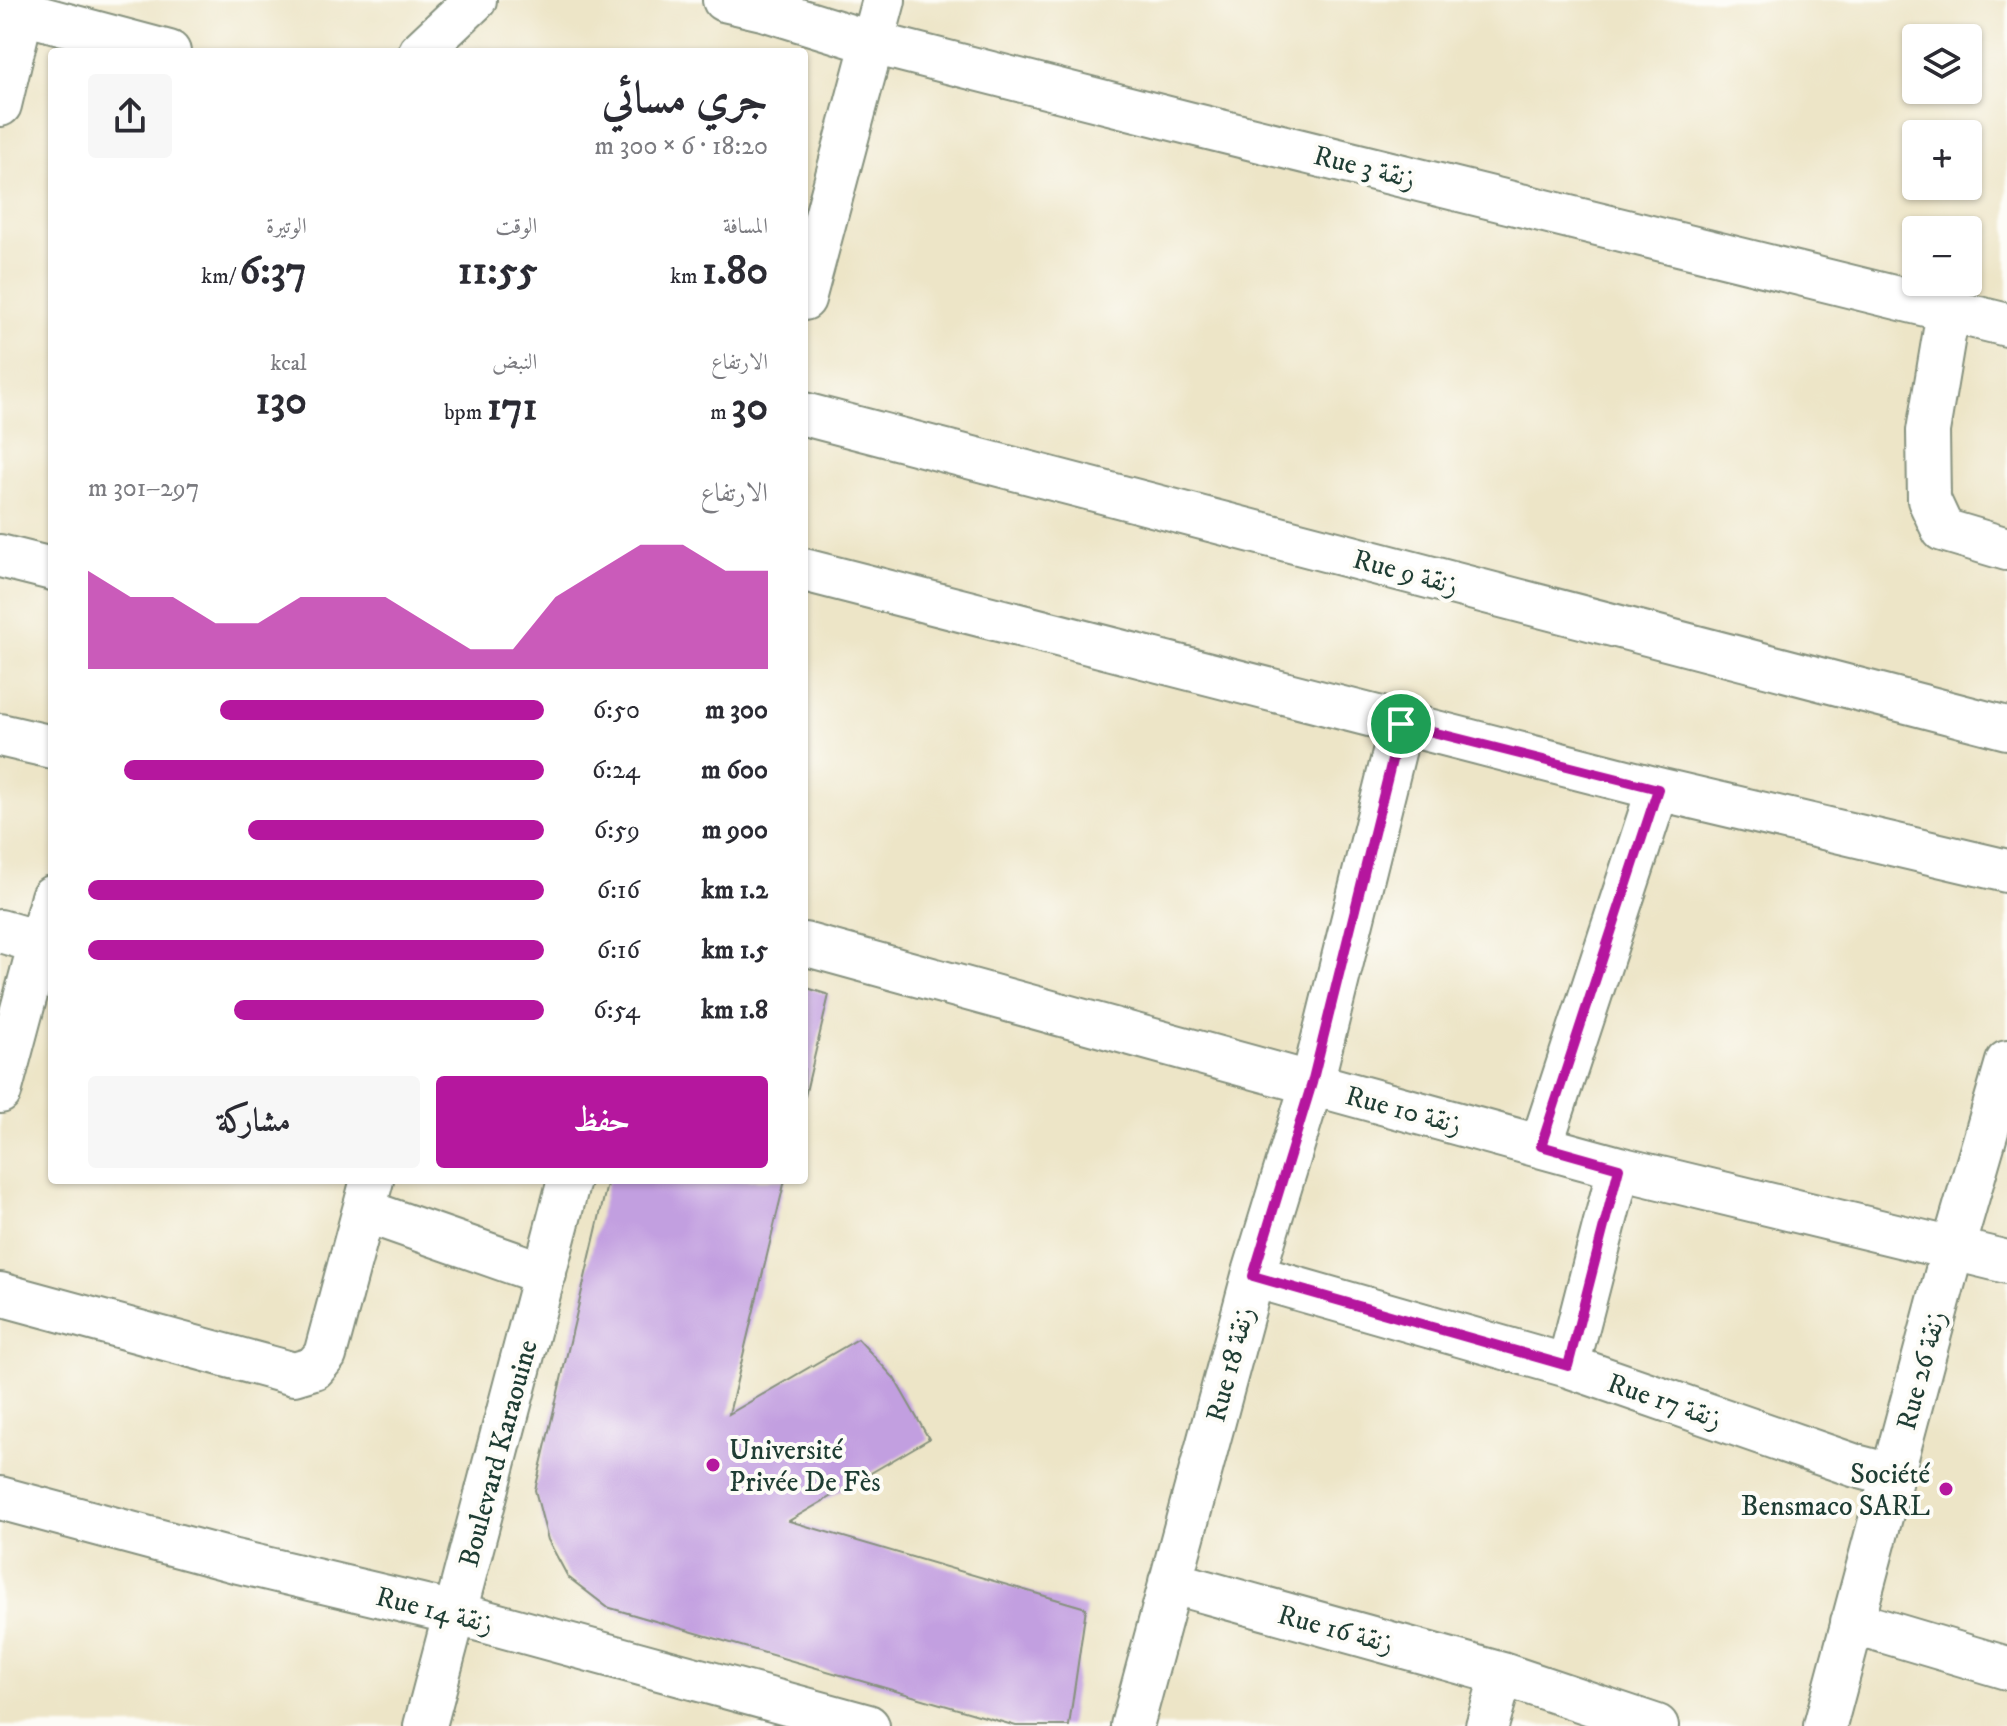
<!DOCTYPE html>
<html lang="ar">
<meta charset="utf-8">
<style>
:root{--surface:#fff;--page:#f7f7f7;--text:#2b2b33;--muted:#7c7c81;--accent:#b5179e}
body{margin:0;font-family:"IM FELL DW Pica",Amiri,serif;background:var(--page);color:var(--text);direction:rtl;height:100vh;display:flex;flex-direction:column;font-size:30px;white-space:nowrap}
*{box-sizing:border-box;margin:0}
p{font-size:26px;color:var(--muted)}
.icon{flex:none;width:44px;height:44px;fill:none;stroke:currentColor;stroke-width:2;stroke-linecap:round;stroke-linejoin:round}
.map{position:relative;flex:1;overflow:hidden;direction:ltr}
.sheet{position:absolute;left:48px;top:48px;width:760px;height:1136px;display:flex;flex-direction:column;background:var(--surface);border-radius:8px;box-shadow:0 2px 6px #0004;direction:rtl}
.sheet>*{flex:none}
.buttons{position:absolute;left:1902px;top:24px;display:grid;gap:16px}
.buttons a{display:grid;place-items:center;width:80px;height:80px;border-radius:8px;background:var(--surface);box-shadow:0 2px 6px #0004;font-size:40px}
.pin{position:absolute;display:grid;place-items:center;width:68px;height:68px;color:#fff;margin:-34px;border:4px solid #fff;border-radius:50%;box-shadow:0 2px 8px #0007}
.round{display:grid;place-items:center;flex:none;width:84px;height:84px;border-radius:8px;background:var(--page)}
.summary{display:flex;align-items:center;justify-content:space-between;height:136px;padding:0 40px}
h1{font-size:44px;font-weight:700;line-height:60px}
.figures{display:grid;grid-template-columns:repeat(3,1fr);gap:12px;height:136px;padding:8px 40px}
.figures div{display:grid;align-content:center}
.figures b{font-size:40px;font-weight:700}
.figures small{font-size:22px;font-weight:400}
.figures p{font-size:22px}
.chart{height:224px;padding:16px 40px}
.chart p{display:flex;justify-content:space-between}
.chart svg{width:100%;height:144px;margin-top:8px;fill:var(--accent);opacity:.7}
.primary-button{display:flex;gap:16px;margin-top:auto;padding:16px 40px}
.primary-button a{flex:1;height:92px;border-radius:8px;background:var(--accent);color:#fff;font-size:32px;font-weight:700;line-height:92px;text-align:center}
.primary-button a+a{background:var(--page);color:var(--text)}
ul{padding:0 40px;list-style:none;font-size:26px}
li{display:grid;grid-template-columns:128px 96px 1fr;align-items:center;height:60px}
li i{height:20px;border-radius:10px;background:var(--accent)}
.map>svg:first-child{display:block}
</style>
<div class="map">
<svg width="2007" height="1726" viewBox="0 0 2007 1726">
<rect width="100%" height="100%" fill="#fdfcf7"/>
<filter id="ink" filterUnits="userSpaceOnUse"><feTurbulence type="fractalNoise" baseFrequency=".0125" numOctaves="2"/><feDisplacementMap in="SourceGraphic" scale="16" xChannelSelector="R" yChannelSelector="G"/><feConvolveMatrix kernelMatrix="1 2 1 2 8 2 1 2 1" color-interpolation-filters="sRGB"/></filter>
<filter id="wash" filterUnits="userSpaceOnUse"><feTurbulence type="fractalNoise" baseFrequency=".006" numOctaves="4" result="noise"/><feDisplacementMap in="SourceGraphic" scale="32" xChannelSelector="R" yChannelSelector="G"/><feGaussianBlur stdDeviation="1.8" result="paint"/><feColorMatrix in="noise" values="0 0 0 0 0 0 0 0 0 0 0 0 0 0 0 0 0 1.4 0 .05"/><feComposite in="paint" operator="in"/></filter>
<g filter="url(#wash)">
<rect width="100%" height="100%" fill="#ede5c7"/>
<g id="blocks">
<path fill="#c29fe0" d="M804 987 829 995 805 1096H804Z
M608 1180H785L729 1414 858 1339 894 1378 929 1439 789 1521 1086 1608 1069 1726H1016L607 1607 568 1577 548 1540 535 1490Z"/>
</g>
</g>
<g filter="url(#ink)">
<use href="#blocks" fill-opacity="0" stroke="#86917e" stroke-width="2"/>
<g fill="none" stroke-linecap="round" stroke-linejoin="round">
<g stroke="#86917e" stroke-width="46">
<path id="minor" d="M724 0 763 9 873 43 1188 123 2007 325
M0 7 169 52
M420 52 475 0
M0 105 22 13
M804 299 884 0
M1948 312 1928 431 1929 500 1943 530 2007 549
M804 414 2007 728
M0 556 52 569
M804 570 1658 789 2007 871
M0 735 52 747
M0 931 52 946
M804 944 1619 1168 2007 1262
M0 1092 52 897
M1541 1146 1658 789
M365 1211 545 1274
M1253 1276 1568 1366 1856 1466 1891 1475
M0 1294 294 1374 314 1368 325 1355 372 1180
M1568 1366 1619 1168
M0 1498 235 1561 454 1613 868 1726
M1170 1582 1502 1674 1657 1726
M1852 1622 2007 1668
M425 1726 569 1180
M1132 1726 1253 1276 1312 1083 1401 724
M1487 1726 1502 1674
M1825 1726 1953 1248 2007 1062"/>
</g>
<use href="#minor" stroke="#fff" stroke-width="42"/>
</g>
</g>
<g fill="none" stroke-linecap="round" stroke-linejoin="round" filter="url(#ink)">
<g stroke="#fff" stroke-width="16">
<path id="route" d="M1401 724 1658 789 1541 1146 1619 1168 1568 1366 1253 1276 1312 1083Z"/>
</g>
<use href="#route" stroke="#b5179e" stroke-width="10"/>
</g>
<g fill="#b5179e" stroke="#fdfcf7" stroke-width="3">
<circle cx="713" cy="1465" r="8"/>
<circle cx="1946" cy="1489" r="8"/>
</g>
<g text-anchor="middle" stroke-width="8" stroke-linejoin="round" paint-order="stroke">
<g font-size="28" fill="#1f3d34" stroke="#fdfcf7">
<text transform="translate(1365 166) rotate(14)" y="10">Rue 3 زنقة</text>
<text transform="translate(1406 571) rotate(15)" y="10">Rue 9 زنقة</text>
<text transform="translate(1404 1109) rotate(15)" y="10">Rue 10 زنقة</text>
<text transform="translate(1229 1364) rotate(-75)" y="10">Rue 18 زنقة</text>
<text transform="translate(1920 1370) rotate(-75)" y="10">Rue 26 زنقة</text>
<text transform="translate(1665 1400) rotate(19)" y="10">Rue 17 زنقة</text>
<text transform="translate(497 1453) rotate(-75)" y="10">Boulevard Karaouine</text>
<text transform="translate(435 1609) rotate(14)" y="10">Rue 14 زنقة</text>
<text transform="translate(1336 1628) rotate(15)" y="10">Rue 16 زنقة</text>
</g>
<g font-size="28" fill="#1f3d34" stroke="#fdfcf7" text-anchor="start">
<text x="729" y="1459">Université<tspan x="729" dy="32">Privée De Fès</tspan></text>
<text x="1930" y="1483" text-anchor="end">Société<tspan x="1930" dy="32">Bensmaco SARL</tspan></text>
</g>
</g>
</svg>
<div class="buttons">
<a><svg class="icon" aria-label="layers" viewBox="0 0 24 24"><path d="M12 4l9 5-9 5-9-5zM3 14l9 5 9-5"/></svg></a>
<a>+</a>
<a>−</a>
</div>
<div class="pin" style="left:1401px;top:724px;background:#1e9e55"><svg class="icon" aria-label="arrive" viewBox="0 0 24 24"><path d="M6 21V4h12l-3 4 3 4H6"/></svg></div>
<section class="sheet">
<div class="summary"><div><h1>جري مسائي</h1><p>18:20 · 6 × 300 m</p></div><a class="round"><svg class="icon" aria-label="share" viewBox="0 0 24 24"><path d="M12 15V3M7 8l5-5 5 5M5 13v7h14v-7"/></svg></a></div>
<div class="figures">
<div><p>المسافة</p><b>1.80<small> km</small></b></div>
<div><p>الوقت</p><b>11:55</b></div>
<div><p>الوتيرة</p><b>6:37<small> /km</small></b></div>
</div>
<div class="figures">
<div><p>الارتفاع</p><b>30<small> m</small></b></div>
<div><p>النبض</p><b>171<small> bpm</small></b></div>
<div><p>kcal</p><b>130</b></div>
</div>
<div class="chart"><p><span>الارتفاع</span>297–301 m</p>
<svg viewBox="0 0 160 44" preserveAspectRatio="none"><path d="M0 44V14L10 22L20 22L30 30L40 30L50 22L60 22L70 22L80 30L90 38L100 38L110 22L120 14L130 6L140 6L150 14L160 14V44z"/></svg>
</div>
<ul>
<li><b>300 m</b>6:50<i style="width:71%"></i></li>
<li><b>600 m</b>6:24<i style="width:92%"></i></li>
<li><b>900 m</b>6:59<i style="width:65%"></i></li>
<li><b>1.2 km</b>6:16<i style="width:100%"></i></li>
<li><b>1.5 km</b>6:16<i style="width:100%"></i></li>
<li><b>1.8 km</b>6:54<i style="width:68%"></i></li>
</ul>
<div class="primary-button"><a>حفظ</a><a>مشاركة</a></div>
</section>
</div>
